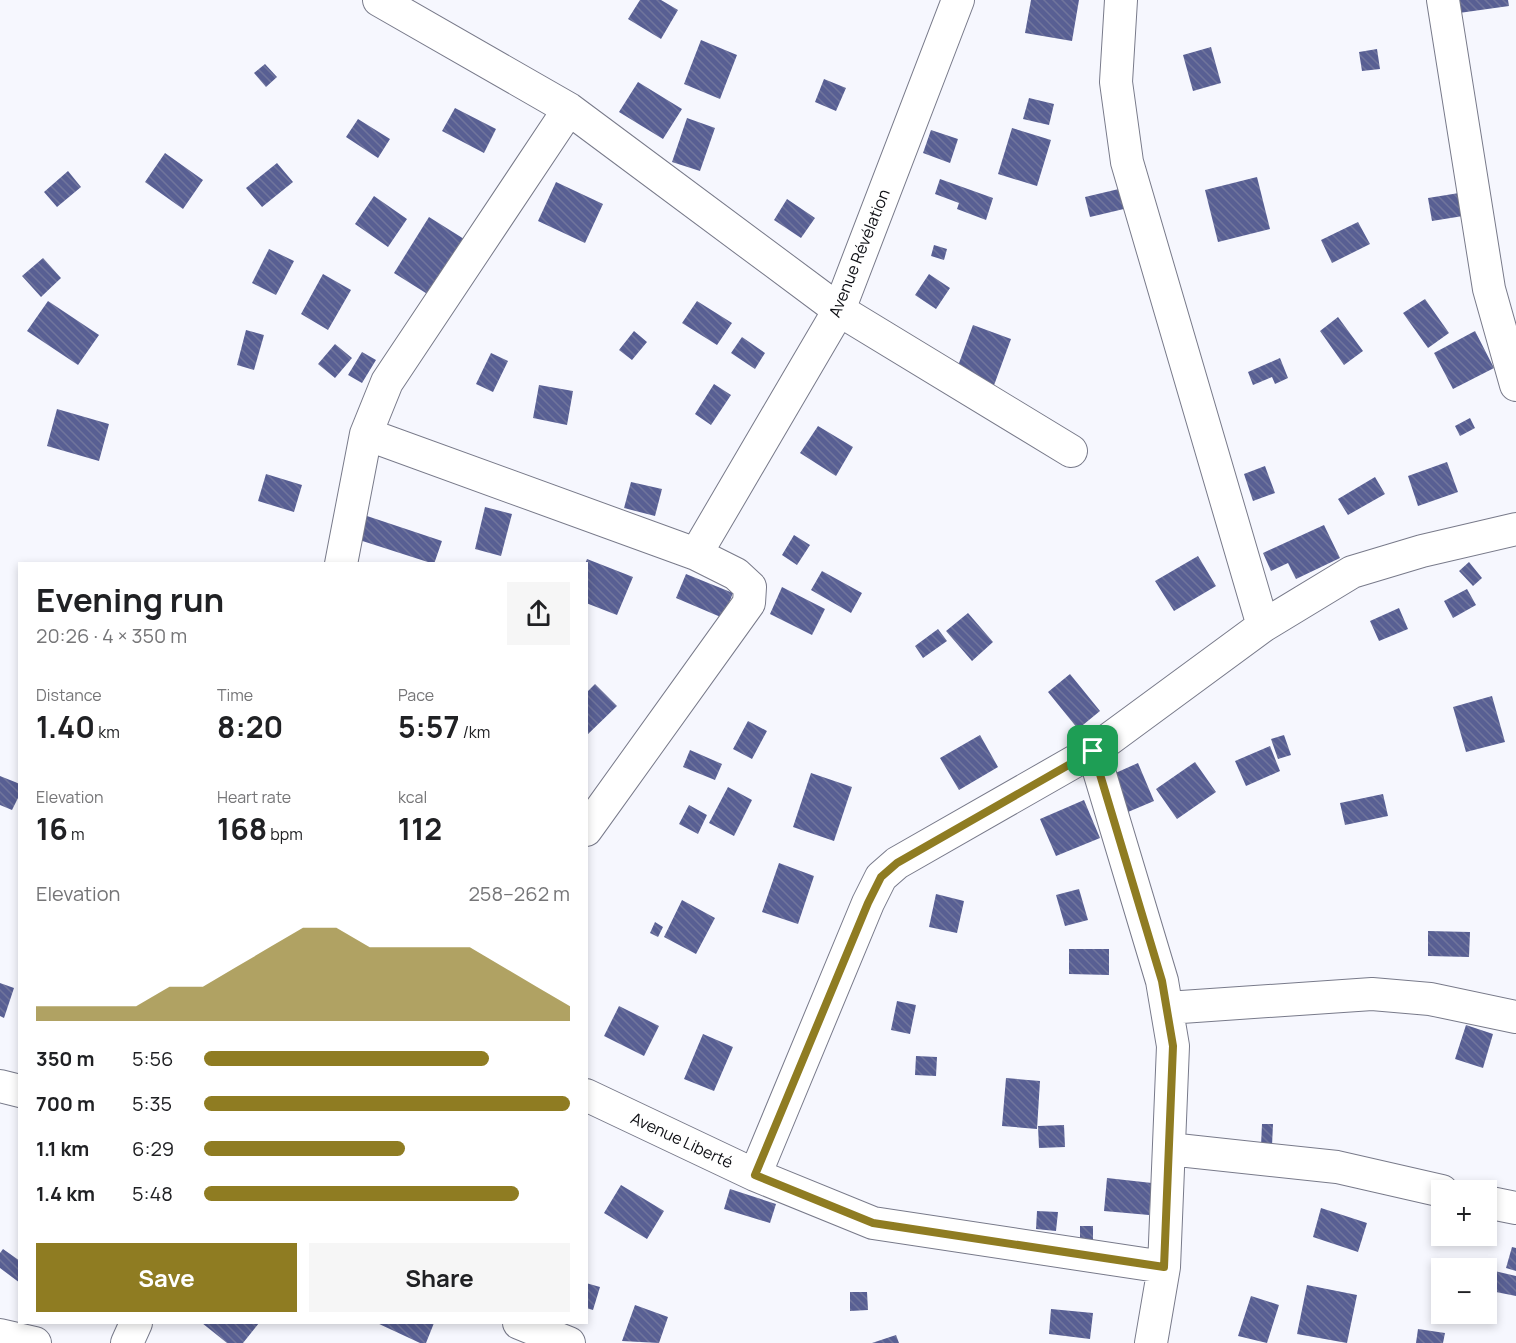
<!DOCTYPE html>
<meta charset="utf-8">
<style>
:root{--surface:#fff;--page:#f6f6f6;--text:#202124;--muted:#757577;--accent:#8f7c22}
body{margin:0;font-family:Manrope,sans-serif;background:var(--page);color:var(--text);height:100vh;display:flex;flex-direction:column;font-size:22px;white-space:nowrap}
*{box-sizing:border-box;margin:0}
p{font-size:20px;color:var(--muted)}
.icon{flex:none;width:33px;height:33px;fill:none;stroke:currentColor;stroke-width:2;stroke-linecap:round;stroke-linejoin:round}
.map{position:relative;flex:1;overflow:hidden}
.panel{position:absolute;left:18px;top:562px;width:570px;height:762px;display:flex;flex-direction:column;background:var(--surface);border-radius:0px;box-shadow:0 3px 9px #0003}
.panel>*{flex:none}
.tools{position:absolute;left:1431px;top:1180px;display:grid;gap:12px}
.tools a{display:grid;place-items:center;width:66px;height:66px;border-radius:0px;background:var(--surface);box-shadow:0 3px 9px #0003;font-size:30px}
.pin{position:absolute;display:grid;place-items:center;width:51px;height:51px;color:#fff;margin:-26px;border-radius:12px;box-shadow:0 3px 9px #0006}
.round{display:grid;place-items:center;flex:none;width:63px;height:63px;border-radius:0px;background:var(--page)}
.headline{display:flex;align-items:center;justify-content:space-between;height:102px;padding:0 18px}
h1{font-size:33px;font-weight:700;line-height:45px}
.figures{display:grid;grid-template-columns:repeat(3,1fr);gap:9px;height:102px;padding:6px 18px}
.figures div{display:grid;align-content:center}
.figures b{font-size:30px;font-weight:700}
.figures small{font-size:16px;font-weight:400}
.figures p{font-size:16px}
.chart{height:168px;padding:12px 18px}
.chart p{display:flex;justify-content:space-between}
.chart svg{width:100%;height:108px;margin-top:6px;fill:var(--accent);opacity:.7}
.cta{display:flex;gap:12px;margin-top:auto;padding:12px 18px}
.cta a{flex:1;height:69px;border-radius:0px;background:var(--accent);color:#fff;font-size:24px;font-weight:700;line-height:69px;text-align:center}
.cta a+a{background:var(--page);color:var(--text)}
ul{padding:0 18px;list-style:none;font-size:20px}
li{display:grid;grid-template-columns:96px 72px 1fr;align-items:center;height:45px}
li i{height:15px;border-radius:8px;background:var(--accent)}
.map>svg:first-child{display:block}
</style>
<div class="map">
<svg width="1516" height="1343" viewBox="0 0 1516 1343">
<defs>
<pattern id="building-back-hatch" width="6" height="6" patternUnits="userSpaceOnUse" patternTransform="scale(1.5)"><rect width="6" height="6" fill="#585f93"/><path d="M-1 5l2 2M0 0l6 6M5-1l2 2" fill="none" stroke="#70759c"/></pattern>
</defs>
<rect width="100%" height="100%" fill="#f6f7fe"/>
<path fill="url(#building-back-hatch)" d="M640 0H661L678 10 661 39 628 19Z
M1031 0H1079L1072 41 1025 33Z
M1457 0H1508L1509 6 1459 13Z
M701 40 737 55 720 99 684 84Z
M1211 47 1221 83 1193 91 1183 55Z
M1377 49 1380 69 1362 71 1359 52Z
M265 64 277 77 266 87 254 73Z
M824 79 846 88 836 111 815 102Z
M638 82 682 109 663 139 619 112Z
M1029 98 1054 104 1049 125 1023 119Z
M455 108 496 129 484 153 442 131Z
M687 118 715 128 700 171 672 162Z
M358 119 390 139 378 158 346 137Z
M1012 128 1051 140 1037 186 998 174Z
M931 130 958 139 950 163 923 153Z
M165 153 203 180 183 209 145 182Z
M277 163 293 182 262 207 246 188Z
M68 171 81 187 57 207 44 192Z
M1257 177 1270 229 1218 242 1205 190Z
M940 179 993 198 986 220 957 209 959 203 935 194Z
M556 182 603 204 585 243 538 221Z
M1123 188 1128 208 1090 217 1085 197Z
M1459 193 1463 216 1432 221 1428 198Z
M374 196 407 219 388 247 355 224Z
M787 199 815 218 801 238 774 220Z
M429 217 464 239 429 295 394 273Z
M1358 222 1370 244 1332 263 1321 240Z
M934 245 947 249 944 260 931 256Z
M269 249 294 261 276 295 252 283Z
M43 258 61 278 41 297 22 276Z
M323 274 351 290 328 330 301 314Z
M929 274 950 288 936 309 915 295Z
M1425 299 1449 333 1428 348 1403 313Z
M48 301 99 335 78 365 27 331Z
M697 301 732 323 717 345 682 323Z
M1338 317 1363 351 1344 365 1320 331Z
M973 325 1011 339 993 388 955 374Z
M246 330 264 335 254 370 237 365Z
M634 331 647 342 632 360 619 350Z
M1475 331 1494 368 1453 389 1434 353Z
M742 337 765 353 755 369 731 353Z
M335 344 352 358 335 378 318 364Z
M362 352 376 360 362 383 348 375Z
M491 353 508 361 493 392 476 384Z
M1280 358 1288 378 1275 384 1272 377 1253 385 1248 372Z
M714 384 731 395 711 425 695 414Z
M539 385 573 391 567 425 533 418Z
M57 409 109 424 99 461 47 446Z
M1470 418 1475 428 1460 436 1455 426Z
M818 426 853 447 836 476 800 453Z
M1447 462 1458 492 1418 506 1408 476Z
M1265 466 1275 493 1253 501 1244 474Z
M266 474 302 485 294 512 258 501Z
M1375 477 1385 494 1348 515 1338 499Z
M631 482 662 489 655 516 624 508Z
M485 507 512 514 501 556 475 549Z
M358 513 442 541 434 564 350 537Z
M1324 525 1340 558 1296 579 1288 563 1271 571 1263 553Z
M794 535 810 545 797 565 782 555Z
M1198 556 1216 586 1174 611 1155 581Z
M587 559 633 577 617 615 586 603 585 564Z
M1469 562 1482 578 1473 586 1459 571Z
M822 571 862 593 851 613 811 590Z
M686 574 733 593 723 618 676 598Z
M782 587 825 609 812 635 770 614Z
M1467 589 1476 605 1453 618 1444 601Z
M1399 608 1408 629 1379 641 1370 621Z
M968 613 993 642 972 661 946 631Z
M938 629 947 641 923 658 915 646Z
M1070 674 1100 711 1078 729 1048 692Z
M595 684 617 706 586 736V693Z
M1492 696 1505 742 1466 752 1453 707Z
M748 721 767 731 752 759 733 749Z
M980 735 998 767 959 790 940 758Z
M1284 735 1291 755 1278 759 1271 739Z
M1270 746 1280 771 1246 786 1235 761Z
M690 750 722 764 715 780 683 767Z
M1195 762 1216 792 1177 819 1156 789Z
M1138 763 1154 801 1128 812 1111 775Z
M811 773 852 787 834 841 793 827Z
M0 776 20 784V794L12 810 0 805Z
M728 787 752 800 734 836 709 823Z
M1383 794 1388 816 1345 825 1340 803Z
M1084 800 1100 838 1056 856 1040 819Z
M689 805 707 815 698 834 679 824Z
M779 863 814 876 798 924 762 912Z
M1079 889 1088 920 1065 926 1056 895Z
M936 894 964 901 957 933 929 927Z
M682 900 715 918 696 954 664 937Z
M655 922 663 927 658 937 650 933Z
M1428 931 1470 932 1469 957 1428 956Z
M1069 949H1109V975L1069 974Z
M0 983 14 988 4 1018 0 1016Z
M897 1001 916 1005 910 1034 891 1030Z
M619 1006 659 1026 644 1056 604 1036Z
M1466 1025 1493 1034 1483 1068 1455 1059Z
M703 1034 733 1047 714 1091 684 1079Z
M916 1056 937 1057 936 1076 915 1075Z
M1006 1078 1040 1081 1037 1129 1002 1126Z
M1262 1124H1273L1272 1146H1261Z
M1064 1125 1065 1147 1039 1148 1038 1126Z
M1107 1178 1152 1183 1149 1215 1104 1211Z
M621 1185 664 1211 647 1239 604 1213Z
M730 1189 776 1204 770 1223 724 1209Z
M1321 1208 1367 1223 1358 1252 1313 1237Z
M1037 1211 1058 1212 1056 1231 1036 1229Z
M1080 1226H1093V1244H1080Z
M1456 1236H1472L1471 1241 1455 1239Z
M1512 1247 1516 1248V1271L1506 1268Z
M3 1249 20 1261V1283L0 1268V1253Z
M1486 1269 1516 1276V1296L1486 1290Z
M586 1283 600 1287 593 1310 586 1308Z
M1307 1285 1357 1295 1347 1343 1297 1334Z
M850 1292H867L868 1310 850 1311Z
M1251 1296 1279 1305 1267 1343 1238 1336Z
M635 1305 668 1317 659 1343 622 1341Z
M1051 1309 1093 1313 1090 1339 1049 1334Z
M202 1323H259L243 1343H227Z
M377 1323H434L426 1343H420Z
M1418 1329 1445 1333 1443 1343H1416Z
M896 1335 899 1343H872Z"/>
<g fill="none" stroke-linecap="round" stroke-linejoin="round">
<g stroke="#787a8a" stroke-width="34">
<path id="street" d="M379 0 569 109 839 310 1071 451
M1121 0 1116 82 1127 162 1263 626
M1443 0 1489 289 1516 385
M366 434 696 554 736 574 750 587 749 603 586 830
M696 554 839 310 958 0
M341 564 366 434 387 382 569 109
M1093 751 1162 981 1173 1046 1164 1267 1151 1343
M1167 1008 1372 994 1430 999 1516 1017
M0 1086 20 1091
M586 1095 755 1175 873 1223 1164 1267
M1169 1149 1337 1167 1442 1191
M755 1175 868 903 881 877 897 863 1093 751 1263 626 1352 572 1422 551 1516 529
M1486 1202 1516 1208
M519 1323 569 1343
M0 1335 35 1343
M127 1343 136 1323"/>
</g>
<use href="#street" stroke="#fff" stroke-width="32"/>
</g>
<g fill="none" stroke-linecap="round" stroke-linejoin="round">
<g stroke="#fff" stroke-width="12">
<path id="route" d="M1093 751 1162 981 1173 1046 1164 1267 873 1223 755 1175 868 903 881 877 897 863Z"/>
</g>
<use href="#route" stroke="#8f7c22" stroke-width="8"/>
</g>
<g text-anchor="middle" stroke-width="5" stroke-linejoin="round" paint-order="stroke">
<g font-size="16" fill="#0d0e13" stroke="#fff">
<text transform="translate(859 253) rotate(-68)" y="6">Avenue Révélation</text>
<text transform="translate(682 1140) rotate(25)" y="6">Avenue Liberté</text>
</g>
</g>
</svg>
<div class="tools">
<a>+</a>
<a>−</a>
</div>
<div class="pin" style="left:1093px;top:751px;background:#1e9e55"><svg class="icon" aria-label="arrive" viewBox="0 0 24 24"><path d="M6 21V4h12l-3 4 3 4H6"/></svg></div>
<section class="panel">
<div class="headline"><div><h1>Evening run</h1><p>20:26 · 4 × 350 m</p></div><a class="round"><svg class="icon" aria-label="share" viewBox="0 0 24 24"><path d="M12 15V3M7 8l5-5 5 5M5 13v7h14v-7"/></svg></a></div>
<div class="figures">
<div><p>Distance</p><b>1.40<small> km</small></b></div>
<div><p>Time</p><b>8:20</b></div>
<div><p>Pace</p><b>5:57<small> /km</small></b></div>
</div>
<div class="figures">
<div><p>Elevation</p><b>16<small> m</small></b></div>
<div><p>Heart rate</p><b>168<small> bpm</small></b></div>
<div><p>kcal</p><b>112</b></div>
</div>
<div class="chart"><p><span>Elevation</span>258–262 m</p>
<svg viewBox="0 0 160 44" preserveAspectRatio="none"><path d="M0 44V38L10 38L20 38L30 38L40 30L50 30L60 22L70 14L80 6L90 6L100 14L110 14L120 14L130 14L140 22L150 30L160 38V44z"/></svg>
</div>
<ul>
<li><b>350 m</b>5:56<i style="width:78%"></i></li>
<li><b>700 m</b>5:35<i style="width:100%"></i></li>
<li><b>1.1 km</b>6:29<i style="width:55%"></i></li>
<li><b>1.4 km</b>5:48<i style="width:86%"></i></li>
</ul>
<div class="cta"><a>Save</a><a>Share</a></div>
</section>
</div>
